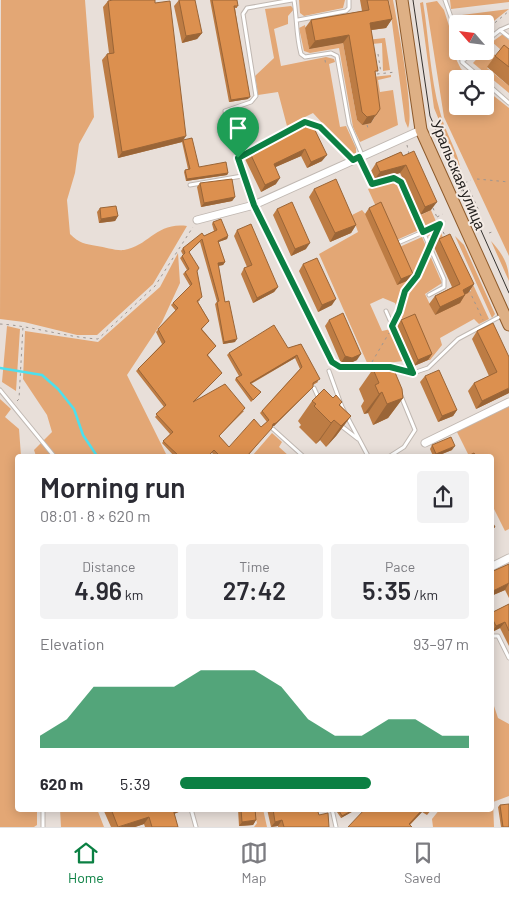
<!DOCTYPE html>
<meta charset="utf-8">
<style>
:root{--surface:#fff;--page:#f2f2f3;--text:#2b2b33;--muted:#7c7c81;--line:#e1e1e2;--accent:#0b8043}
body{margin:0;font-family:Barlow,sans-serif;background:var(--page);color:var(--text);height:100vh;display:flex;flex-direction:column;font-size:19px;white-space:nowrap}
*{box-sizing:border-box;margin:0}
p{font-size:16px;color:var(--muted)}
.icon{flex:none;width:28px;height:28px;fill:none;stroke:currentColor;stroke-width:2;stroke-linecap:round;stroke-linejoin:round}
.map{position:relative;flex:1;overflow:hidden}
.sheet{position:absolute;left:15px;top:454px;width:479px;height:358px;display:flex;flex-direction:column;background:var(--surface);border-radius:5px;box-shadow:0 2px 12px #0003}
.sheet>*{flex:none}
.needle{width:32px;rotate:298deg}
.tools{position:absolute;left:449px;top:15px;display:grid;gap:10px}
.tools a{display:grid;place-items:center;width:45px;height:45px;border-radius:5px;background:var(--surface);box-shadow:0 2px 12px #0003;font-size:25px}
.pin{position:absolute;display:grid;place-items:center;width:42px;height:42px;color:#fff;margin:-51px -21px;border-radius:50% 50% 50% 0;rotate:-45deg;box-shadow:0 0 5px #0007}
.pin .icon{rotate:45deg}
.round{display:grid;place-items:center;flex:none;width:52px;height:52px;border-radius:5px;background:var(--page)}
.headline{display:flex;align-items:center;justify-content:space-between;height:85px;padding:0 25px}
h1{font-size:28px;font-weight:600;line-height:38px}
.stats{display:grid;grid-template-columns:repeat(3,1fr);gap:8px;height:85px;padding:5px 25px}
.stats div{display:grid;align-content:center;border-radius:5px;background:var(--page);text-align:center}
.stats b{font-size:25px;font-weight:600}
.stats small{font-size:14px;font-weight:400}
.stats p{font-size:14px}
.chart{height:140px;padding:10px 25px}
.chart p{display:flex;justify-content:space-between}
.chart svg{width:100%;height:90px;margin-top:5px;fill:var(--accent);opacity:.7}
ul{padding:0 25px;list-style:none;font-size:16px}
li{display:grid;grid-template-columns:80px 60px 1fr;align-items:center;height:38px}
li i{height:12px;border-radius:6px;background:var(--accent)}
.tab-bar{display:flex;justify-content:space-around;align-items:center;height:70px;border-top:1px solid var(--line);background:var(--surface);font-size:14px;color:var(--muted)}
.tab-bar a{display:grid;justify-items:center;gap:2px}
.tab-bar .selected{color:var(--accent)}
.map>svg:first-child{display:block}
</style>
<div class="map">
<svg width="509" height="827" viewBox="0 0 509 827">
<rect width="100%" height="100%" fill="#e8dfd9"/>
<path fill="#e3a775" d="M1 0H85L94 117 79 144 75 173 67 200 70 234C79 243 85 244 97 246 105 247 116 251 124 250 149 246 156 222 187 226L153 284 97 335H77L24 322 0 319Z
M299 0H345L343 8 304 16 300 13Z
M389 0H393C397 21 415 114 408 128L405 121Z
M450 0H509V2L451 9Z
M437 1 444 10 455 45V57L461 69 473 79H458V106H485V89L509 108V256L444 117 426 3Z
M423 2C429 38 430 77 440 112 445 133 459 152 461 173L434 108 420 3Z
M291 6 294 9 288 16V24L274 29 281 66 326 57 334 59 335 62 329 64 340 127 346 126 356 148V153L352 155 313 113 287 126 278 92 258 95 255 76 274 58 265 9Z
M509 9 485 28V24L456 25 454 16Z
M305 25 309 49 343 43 357 120 362 125 371 123 375 117 372 77 391 75V77L378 80 380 92 393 90 398 125 360 142 353 127 339 48 310 53 304 51 299 28Z
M503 34 509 40V57L492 42Z
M385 38 390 70 383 71 382 43 372 44 378 71 371 72 366 40Z
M487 48 496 56 487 68 509 86V93L473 63Z
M390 181 399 184 419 230 392 242 368 189Z
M362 210 395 249 422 237 442 283 425 294 435 315 457 298 471 291 465 280 470 278 489 319 479 324 474 319 440 338 442 345 430 360H428L411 321 404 323 395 303 383 298 370 304 382 331 391 329 404 361 368 365 319 254 358 232 352 215Z
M431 210 445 242 434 247 419 216Z
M455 236 464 245 495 314 492 318Z
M491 241C502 253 509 264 509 281Z
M178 253 180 283 162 322 127 375 167 456H36L34 450 52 432 47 415 23 379 25 331 98 342 160 287Z
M7 326 20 329 16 391 2 382Z
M0 399 11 409 5 417 19 429 21 456H18V809H37V825L34 827H0Z
M509 404V529L505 531 491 503V456H469L457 432 462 427Z
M272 433 282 442 279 447 289 456H252Z
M493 703 498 718 509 724V796L493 802 494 827H433L432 819 440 809H491V704Z
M60 809H97L104 827H61Z
M253 809H263L267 827H254L257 823Z"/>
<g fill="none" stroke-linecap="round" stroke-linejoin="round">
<path stroke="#4ddfed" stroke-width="2.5" d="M0 368 42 375 58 389 74 409 83 435 97 456"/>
<g stroke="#c0b8b2" stroke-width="5">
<path id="service" d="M294 0C297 18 296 36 301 54L305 57 331 53 337 56 349 124 362 155
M445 0 458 37
M298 20 346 11 349 8V0
M500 30 509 37
M485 42 500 30 509 26
M461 51 462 62 482 79
M463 61 474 51
M485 82 509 103
M359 157 372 184 394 178 401 182 444 279V287L429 295
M238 158 225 111 251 102 256 96 243 14 247 8 292 0
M242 176 238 158 305 122 320 127 352 159
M190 185 242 176 254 205
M400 242 423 232
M386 311 413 373
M332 362 340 367H379
M390 367 413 373 428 368 458 339 501 316
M329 371 342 407 368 456
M314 388 319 399
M0 390 54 456
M340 425 358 439
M273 429 303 456
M390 456 404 447 415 430 401 396
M491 636H498L509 658
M43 809V827
M191 809 196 827
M332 809 336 827"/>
</g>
<g stroke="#c0b8b2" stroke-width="9">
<path id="minor" d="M254 205 332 362
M197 220 254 205 421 130
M425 443 509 402
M491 567 509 558"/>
</g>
<g stroke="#8d5a2b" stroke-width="13">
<path id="primary" d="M402 0 421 130 509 325"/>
</g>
<path stroke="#9c9591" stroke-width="1" stroke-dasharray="2.5 4" stroke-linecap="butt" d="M485 31 509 11
M378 54 381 73
M325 60 326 66
M377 74 396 72
M367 125 368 128
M407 145 409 154
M477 179 509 182
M465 183 471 180
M461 189 472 214
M469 189 479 211
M433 208 445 236
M437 217 443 214
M428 229 446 221
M489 233 495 231
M432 240 439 225
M469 290 483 320
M396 318 405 291 417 276 426 255
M0 324C33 326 64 337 98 339L155 286 193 227
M372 362 389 333
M17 401 19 399 23 326"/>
<use href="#service" stroke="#fff" stroke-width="3"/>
<use href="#minor" stroke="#fff" stroke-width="7"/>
<use href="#primary" stroke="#deb085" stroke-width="11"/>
<path stroke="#35322f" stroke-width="1" d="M413 0 430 116 509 293"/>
</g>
<path fill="#bd7c44" d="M179 0 202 33 197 39 182 43 174 6Z
M210 0H237V8H235L248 99 229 102Z
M360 0H388L392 19 386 28 371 30 375 75 371 123 362 125 357 120 343 43 309 49 305 28 311 20 362 11Z
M108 1 155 3 183 140 199 167 228 173 227 175 186 181 184 172 185 170 188 169 182 142 118 158 102 60 107 54 109 53 103 7Z
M509 49V86L487 67 495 56Z
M312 124 322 161 307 168 301 156 275 167 276 184 261 192 245 159 250 153Z
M401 152 431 210 420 215 400 173 374 180 371 171 376 163Z
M200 183 235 197 232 201 201 207 197 187Z
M314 189 356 225 351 233 330 242 309 197Z
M100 208 118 216 115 221 99 223 97 212Z
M369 208 413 274 409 280 397 285 365 214Z
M277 209 306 249 291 256 273 215Z
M213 222 228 236 227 239 218 242 225 262 223 265 218 266 225 302 235 342 223 344 215 304 217 302 200 242 189 252 197 271 200 300 198 302 209 321 202 329 216 346 208 355 222 373 195 401 244 411 219 436 229 447 261 427 267 422 260 413 300 369 295 358 251 384 261 392 251 402 235 380 236 378 239 376 227 355 229 353 288 348 301 344 318 382 313 385 311 389 274 426H272L248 456H215L212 453 208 456H174L162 443 170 434 155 417 164 407 136 371 162 344 156 332 176 311 171 305 190 286 183 274 187 270 180 258 183 255 181 251 183 248 204 236 214 231 212 224Z
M237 230 278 287 274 292 253 303 241 274 244 268 247 267 234 236Z
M439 239 474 284 468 293 465 294 460 303 435 315 429 304 435 296 452 287 434 247Z
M303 264 332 305 318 312 299 271Z
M329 320 357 360 348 364 341 363 325 326Z
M401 320 432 354 428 360 414 366 397 326Z
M477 331 509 393 476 409 468 391 474 383 489 376 472 339Z
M373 369 390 372 403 398 388 418 373 425 368 413 364 414 361 406 364 401 359 389Z
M425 376 457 410 453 416 438 422 420 382Z
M333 398 342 402 340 405 351 416 336 436 326 447 320 440 316 444 299 427 301 425 298 421 312 401Z
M432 445 452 450 437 456H433L430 449Z
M509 564V598L505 590 491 596V572Z
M509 604V646L500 628 492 632 491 631V613Z
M500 805 509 827H501L498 807Z
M103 809H183L181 811 174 814 178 827H145L144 824 135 827H111Z
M238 809H255L256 820 253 825 239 826Z
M267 809H317L319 815 329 827H278V826L271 827Z
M335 809H357L341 818Z
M365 809H432L427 815 422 812 410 825Z"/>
<path fill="#9a6537" d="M392 19 386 28 364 31 370 23Z
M202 33 197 39 182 43 186 36Z
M349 35 343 43 309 49 315 41Z
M250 97 248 99 229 102 231 100Z
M376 115 371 123 362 125 367 117Z
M186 136 182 142 118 158 122 152Z
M305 149 301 156 269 170 274 164Z
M327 155 322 161 307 168 311 162Z
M406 165 400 173 374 180 380 172Z
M228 173 227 175 186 181 187 179Z
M280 178 276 184 261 192 265 185Z
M235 197 232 201 201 207 204 203Z
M437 202 431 210 420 215 425 207Z
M118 216 115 221 99 223 101 219Z
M356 225 351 233 330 242 335 233Z
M228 236 227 239 216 243 218 241Z
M310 243 306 249 291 256 295 249Z
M225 262 223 265 216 266 218 263Z
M413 274 409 280 397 285 401 279Z
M474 284 468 293 457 298 463 290Z
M278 287 274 292 253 303 257 298Z
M465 295 460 303 435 315 440 307Z
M336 299 332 305 318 312 322 305Z
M237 339 235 342 223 344 224 342Z
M361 354 357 360 348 364 341 363 345 356Z
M432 354 428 360 414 366 418 360Z
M297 355 295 358 248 385 250 383Z
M313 387 274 426H271L273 424Z
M509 388V393L476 409 482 401Z
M382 392 368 413 364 414 379 394Z
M403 398 388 418 373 425 387 404Z
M457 410 453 416 438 422 442 416Z
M351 416 336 436 326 447 341 426Z
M334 420 320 440 316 444 331 423Z
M455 446 452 450 437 456H435L436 454Z
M509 583 505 590 491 596V592Z
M505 622 500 628 492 632 496 626Z
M174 809H183L181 811 168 816Z
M355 809H357L341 818 342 816Z
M423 809H424L422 812 407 827 409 824Z
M149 817 144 824 135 827H119Z
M256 820 253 825 239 826 242 822Z
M282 820 278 826 271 827 275 822Z"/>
<path fill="#dc904f" stroke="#9a6537" d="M113 0H155V3L170 1 186 136 122 152 107 54 114 53 108 1Z
M179 0H195L202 33 186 36Z
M212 0H237L238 6H234L250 97 231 100Z
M367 0H388L392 19 370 23 378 71H375L380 109 376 115 367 117 362 112 349 35 315 41 311 20 369 10Z
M504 45 509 49V67L495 56Z
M312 124 327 155 311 162 305 149 274 164 280 178 265 185 250 153Z
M192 138 199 167 226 162 228 173 187 179 185 170 190 169 183 140Z
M414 151 437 202 425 207 406 165 380 172 376 163 401 152 403 156Z
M232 179 235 197 204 203 200 183Z
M336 179 356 225 335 233 314 189Z
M292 202 310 243 295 249 277 209Z
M381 202 413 274 401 279 369 208Z
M116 206 118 216 101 219 100 208Z
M221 219 228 236 218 241 225 262 218 263 225 302 229 301 237 339 224 342 217 302 219 301 202 239 189 252 199 268 197 271 202 297 197 301 209 321 201 329 216 346 207 355 222 373 193 402 225 384 245 408 219 436 229 447 254 419 261 427 269 420 262 411 302 367 297 355 250 383 261 392 253 400 236 378 242 375 229 353 274 325 288 348 301 344 320 379 313 383V387L276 423 273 424 272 428 247 456H230L229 455 228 456H220L214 450 208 456H179L163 441 173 432 156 414 166 405 138 369 165 342 158 329 178 308 173 303 192 284 185 272 189 269 182 256 185 253 183 248 202 233 204 236 217 230 213 222Z
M251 224 278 287 257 298 244 268 252 265 237 230Z
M450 234 474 284 463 290 465 295 440 307 435 296 460 284 439 239Z
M317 258 336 299 322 305 303 264Z
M343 313 361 354 352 358 345 356 329 320Z
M415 314 432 354 418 360 401 320Z
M493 323 509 357V388L482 401 474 383 497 372 477 331Z
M386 363 390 372 394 370 402 389 403 398 387 404 382 392 379 394 375 385 379 383 373 369Z
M439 370 457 410 442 416 425 376Z
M324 389 333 398 336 395 342 402 339 405 351 416 341 426 334 420 331 423 314 406 316 404 312 401Z
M451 437 455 446 436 454 432 445Z
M474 453 476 456H468Z
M491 520 495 527 491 529Z
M509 564V583L491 592V572Z
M509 604V631L505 622 496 626 491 616V613Z
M509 804V827H503L500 805Z
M111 809H174H173L178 827H152L149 817 118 827Z
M241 809H255L256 820 242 822Z
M273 809H317L319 815 328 813 329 827H284L282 820 275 822Z
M338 809H355L342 816Z
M365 809H423L409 824 412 827H348Z"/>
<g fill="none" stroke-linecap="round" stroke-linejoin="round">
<g stroke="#fff" stroke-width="10">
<path id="route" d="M305 122 320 127 353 160 359 157 372 184 394 178 401 182 423 232 440 224 417 276 405 291 399 312 392 326 413 373 390 367H340L332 362 254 205 238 158Z"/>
</g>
<use href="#route" stroke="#0b8043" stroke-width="6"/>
</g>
<g text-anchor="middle" stroke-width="4" stroke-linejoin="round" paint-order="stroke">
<g font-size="15" fill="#201d1b" stroke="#f5ece6">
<text transform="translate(458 175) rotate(67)" y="5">Уральская улица</text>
</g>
</g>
</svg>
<div class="tools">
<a><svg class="needle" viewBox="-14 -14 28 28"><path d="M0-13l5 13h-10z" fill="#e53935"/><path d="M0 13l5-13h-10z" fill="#7c7c81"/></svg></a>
<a><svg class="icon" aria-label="locate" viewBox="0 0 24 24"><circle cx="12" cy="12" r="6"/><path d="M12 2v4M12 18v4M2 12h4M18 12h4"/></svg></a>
</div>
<div class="pin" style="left:238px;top:158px;background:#1e9e55"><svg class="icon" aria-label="arrive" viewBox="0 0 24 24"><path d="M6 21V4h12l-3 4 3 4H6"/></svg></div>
<section class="sheet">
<div class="headline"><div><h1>Morning run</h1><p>08:01 · 8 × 620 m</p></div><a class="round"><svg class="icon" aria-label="share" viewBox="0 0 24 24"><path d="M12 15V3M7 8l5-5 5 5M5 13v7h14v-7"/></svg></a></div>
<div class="stats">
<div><p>Distance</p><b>4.96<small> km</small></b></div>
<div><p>Time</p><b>27:42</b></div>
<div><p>Pace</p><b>5:35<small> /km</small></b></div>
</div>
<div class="chart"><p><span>Elevation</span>93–97 m</p>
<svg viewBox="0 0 160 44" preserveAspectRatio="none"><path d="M0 44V38L10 30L20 14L30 14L40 14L50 14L60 6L70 6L80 6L90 14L100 30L110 38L120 38L130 30L140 30L150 38L160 38V44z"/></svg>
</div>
<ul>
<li><b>620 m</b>5:39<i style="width:66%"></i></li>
</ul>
</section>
</div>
<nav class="tab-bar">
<a class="selected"><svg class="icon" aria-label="home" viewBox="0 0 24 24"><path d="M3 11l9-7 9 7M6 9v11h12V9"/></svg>Home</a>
<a><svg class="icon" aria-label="map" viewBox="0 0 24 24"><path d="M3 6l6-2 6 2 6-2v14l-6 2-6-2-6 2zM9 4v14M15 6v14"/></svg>Map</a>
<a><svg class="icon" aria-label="saved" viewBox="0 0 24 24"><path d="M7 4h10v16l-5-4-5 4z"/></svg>Saved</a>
</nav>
